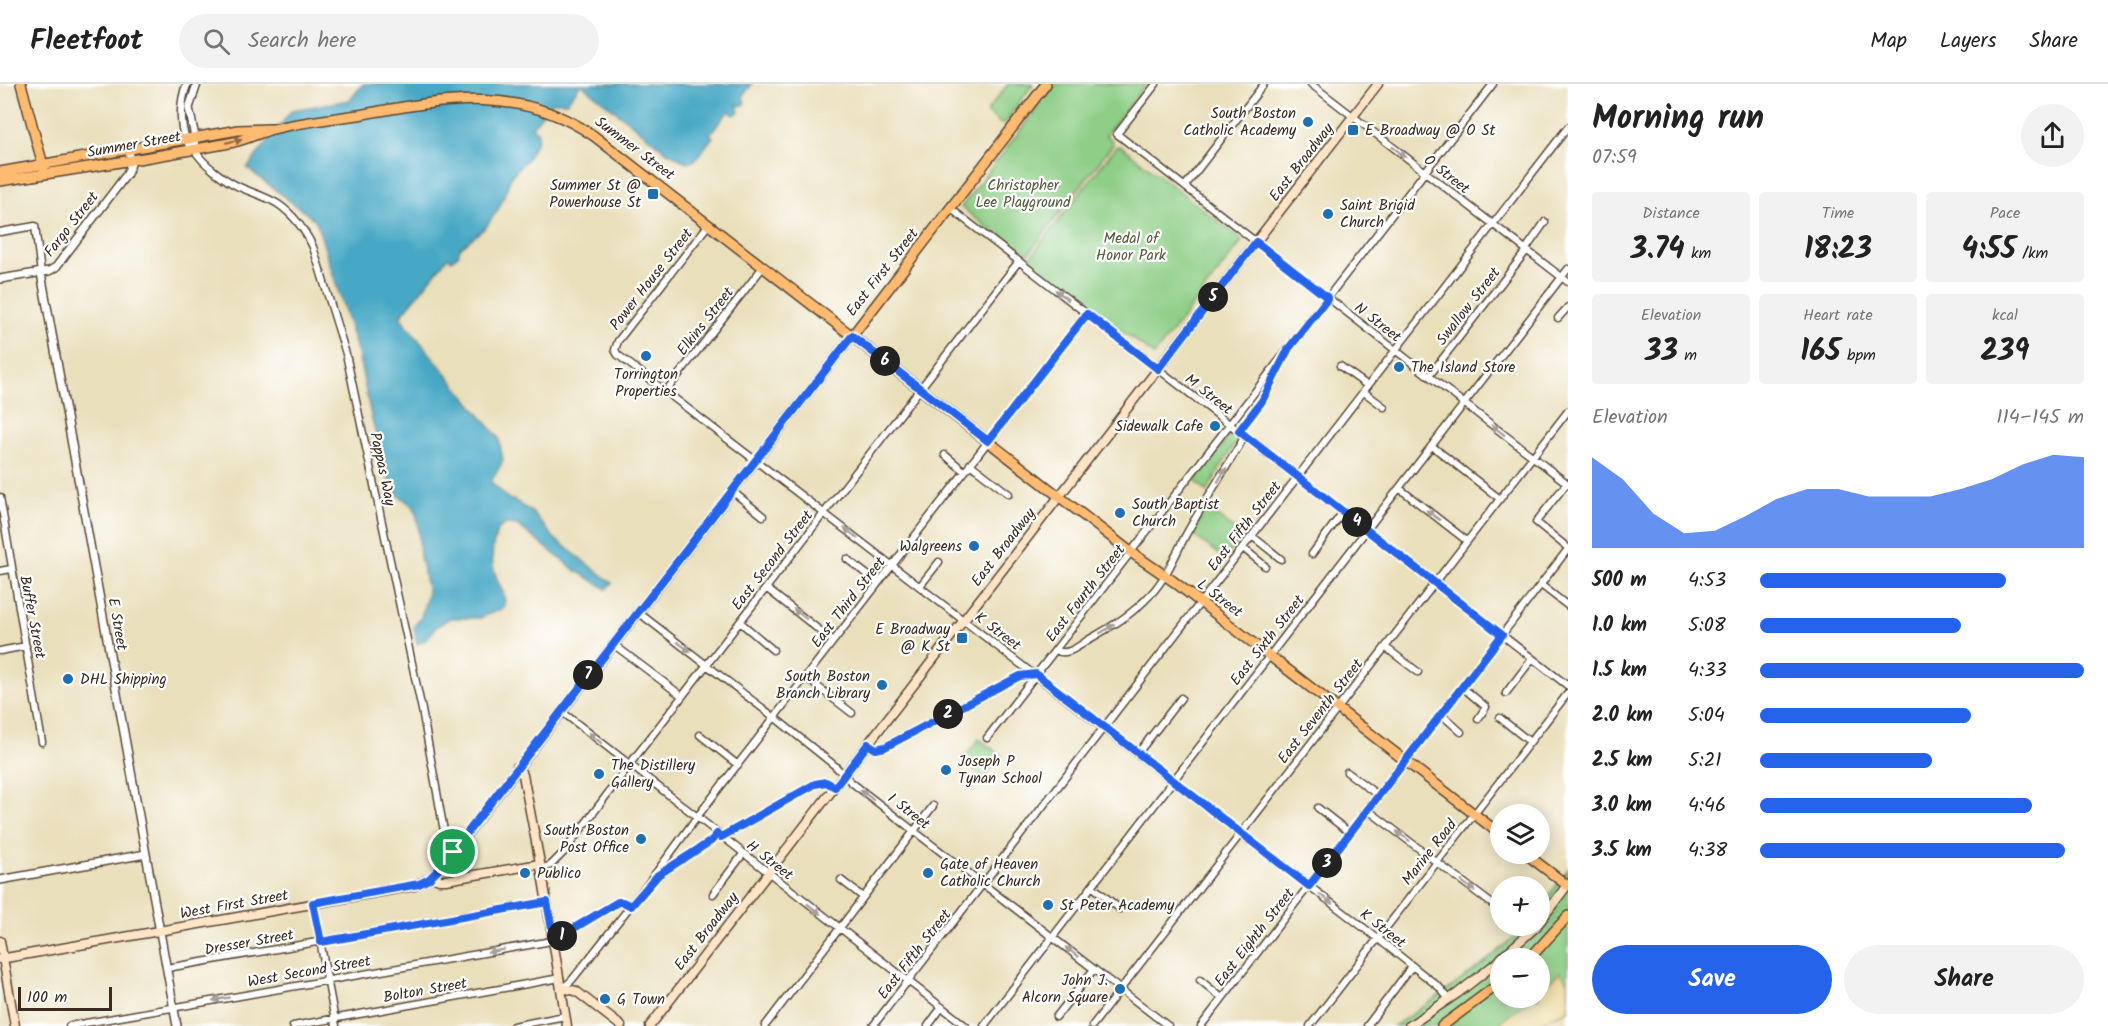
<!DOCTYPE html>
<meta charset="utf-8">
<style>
:root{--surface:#fff;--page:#f2f2f2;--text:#222;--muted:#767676;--line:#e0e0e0;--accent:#2563eb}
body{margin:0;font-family:Kalam,sans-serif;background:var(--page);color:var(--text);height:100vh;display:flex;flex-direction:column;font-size:22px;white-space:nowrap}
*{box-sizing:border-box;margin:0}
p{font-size:20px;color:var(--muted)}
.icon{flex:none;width:33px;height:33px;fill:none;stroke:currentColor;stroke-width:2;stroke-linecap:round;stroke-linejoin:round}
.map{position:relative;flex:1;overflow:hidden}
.side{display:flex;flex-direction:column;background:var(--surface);width:540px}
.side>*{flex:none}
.controls{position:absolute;left:1490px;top:720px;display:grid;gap:12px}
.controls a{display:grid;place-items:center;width:60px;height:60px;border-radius:50%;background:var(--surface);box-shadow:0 3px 15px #0003;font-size:30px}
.scale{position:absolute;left:18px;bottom:15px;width:94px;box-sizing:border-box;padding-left:6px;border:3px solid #3b2a1e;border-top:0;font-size:16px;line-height:21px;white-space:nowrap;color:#3b2a1e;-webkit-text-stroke:4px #fff;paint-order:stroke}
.pin{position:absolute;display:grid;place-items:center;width:51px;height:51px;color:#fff;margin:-26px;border:3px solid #fff;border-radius:50%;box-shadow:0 2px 6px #0007}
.km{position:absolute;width:30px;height:30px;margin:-15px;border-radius:50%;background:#222;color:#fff;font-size:16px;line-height:30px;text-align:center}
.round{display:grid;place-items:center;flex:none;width:63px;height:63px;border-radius:32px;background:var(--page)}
.overview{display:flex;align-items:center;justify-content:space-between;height:102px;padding:0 24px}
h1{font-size:33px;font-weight:800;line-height:45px}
.stats{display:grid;grid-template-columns:repeat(3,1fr);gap:9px;height:102px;padding:6px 24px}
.stats div{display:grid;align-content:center;border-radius:6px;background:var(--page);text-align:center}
.stats b{font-size:30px;font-weight:800}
.stats small{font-size:16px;font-weight:400}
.stats p{font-size:16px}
.chart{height:168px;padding:12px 24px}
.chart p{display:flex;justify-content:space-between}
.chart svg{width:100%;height:108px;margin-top:6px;fill:var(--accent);opacity:.7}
.cta{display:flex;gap:12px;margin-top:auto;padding:12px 24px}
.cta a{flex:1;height:69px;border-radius:36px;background:var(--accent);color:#fff;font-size:24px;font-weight:800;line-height:69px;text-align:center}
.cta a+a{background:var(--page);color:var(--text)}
ul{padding:0 24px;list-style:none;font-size:20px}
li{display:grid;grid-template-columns:96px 72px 1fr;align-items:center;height:45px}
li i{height:15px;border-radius:8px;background:var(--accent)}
header{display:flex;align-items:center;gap:36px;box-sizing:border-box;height:84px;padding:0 30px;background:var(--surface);border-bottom:2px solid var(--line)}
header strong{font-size:28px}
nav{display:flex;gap:33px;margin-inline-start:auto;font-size:21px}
.search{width:420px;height:54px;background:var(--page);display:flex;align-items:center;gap:15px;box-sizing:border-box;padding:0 21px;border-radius:33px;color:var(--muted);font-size:22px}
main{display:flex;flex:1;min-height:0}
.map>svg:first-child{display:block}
</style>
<header>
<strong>Fleetfoot</strong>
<div class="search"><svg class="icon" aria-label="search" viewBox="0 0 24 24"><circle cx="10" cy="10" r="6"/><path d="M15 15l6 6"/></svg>Search here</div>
<nav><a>Map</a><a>Layers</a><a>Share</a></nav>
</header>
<main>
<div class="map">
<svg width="1568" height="942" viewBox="0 0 1568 942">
<rect width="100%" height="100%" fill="#fff"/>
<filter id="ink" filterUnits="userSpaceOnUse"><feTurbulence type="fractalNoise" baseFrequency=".0167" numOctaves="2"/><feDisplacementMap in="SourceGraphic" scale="12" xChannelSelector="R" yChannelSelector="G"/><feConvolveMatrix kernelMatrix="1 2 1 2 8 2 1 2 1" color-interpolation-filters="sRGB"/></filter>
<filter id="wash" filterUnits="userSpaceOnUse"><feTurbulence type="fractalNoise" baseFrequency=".008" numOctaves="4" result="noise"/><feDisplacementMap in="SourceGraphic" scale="24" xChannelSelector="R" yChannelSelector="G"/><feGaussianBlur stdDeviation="1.35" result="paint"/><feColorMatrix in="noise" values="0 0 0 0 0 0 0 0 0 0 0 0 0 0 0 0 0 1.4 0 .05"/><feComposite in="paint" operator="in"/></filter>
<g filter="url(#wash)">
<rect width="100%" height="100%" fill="#eadfbb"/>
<path fill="#8ece86" stroke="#647c52" stroke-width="1.5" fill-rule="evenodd" d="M1008 0H1033L1010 31V34L1005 39 1001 40 988 29V26Z
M1056 0H1146L1106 51 1112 56 1113 60 1028 170 1023 171 961 123Z
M1121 62 1241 155V159L1154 271 1028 176 1116 63Z
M1230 351 1237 356 1207 407 1195 397Z
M1207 424 1243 452 1225 475 1192 450Z
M979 655 1002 672 984 695 962 677Z
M1568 785V926L1545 936 1538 942H1394C1440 912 1486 881 1526 842H1539V826ZM1500 874H1539V914H1500Z"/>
<path fill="#eeda9e" stroke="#94825e" stroke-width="1.5" d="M1560 888 1568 897V926L1545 936 1538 942H1503L1500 938 1533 914H1539V908Z"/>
<path fill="#46a8c5" stroke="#406972" stroke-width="1.5" d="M363 0H752L743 12 745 20 741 22 737 20 739 28 734 31 729 27 710 50 713 53 695 76 690 78 684 77 666 67 581 0 567 18H552L532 43 538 48 537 56 527 75 512 91 499 124 486 143 460 164 458 171 451 176 448 173 400 233 499 354 503 377 491 398 510 416H514L533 429 554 454 612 499 607 505 576 487 517 441 506 440 498 445C492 460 490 477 496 492 500 504 507 511 504 524L480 534H450L436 543 427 555 417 560 414 542 421 534 428 508 420 473 418 438 414 423 398 411 389 397 371 332 358 269 316 137 247 84 292 26 350 16Z"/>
</g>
<g filter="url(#ink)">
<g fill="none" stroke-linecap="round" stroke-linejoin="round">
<g stroke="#554536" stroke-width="9">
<path id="minor" d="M1156 0 1117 50 1568 400
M1311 0 1568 198
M194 65C202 80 228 99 244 105 256 110 267 113 278 120 294 131 305 146 313 163L346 270 422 626 446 758 453 768
M1185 102 1264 0
M950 124 1568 602
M709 140 618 257 615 266 618 271 1377 854 1439 903 1449 915
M0 148 35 142 41 189
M1526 165 1545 138
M1558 234 1568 223
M1340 282 1368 302
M1429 292 1527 166
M666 307 763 183
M1364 308 1384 323
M1239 347 1262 317 1281 280
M1432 362 1500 415
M945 371 964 387
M970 380 1009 410
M1567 399 1536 438 1568 464
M1399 404 1467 457
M732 407 763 432
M0 413 42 658
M1252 452 1281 475
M1243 464 1265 482
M1312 470 1343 428
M847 475 878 499
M0 487 11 485
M1541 501 1568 522
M920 502 939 478
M766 504 833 557
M638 528 779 637 834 681 851 698 910 744 1168 942
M740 538 773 566
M613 560 682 612
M1385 563 1418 588
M1056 566C1066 573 1079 562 1088 556 1111 543 1133 530 1151 510 1168 492 1176 468 1188 447 1206 415 1226 384 1245 352
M0 567 26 562
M805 593 852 629
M1462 603 1486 623 1478 635
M1506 609 1532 575
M561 627 966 942
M1441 630 1461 648
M1500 634 1530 658
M700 651 738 681
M987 654 1493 0
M868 660 876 665 884 663 1014 595 1020 592 1036 590
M1138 669 1181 614
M1347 688 1379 712
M1318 724 1350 749
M1368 726 1500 826
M721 753 815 700 826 698 835 703
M541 785 551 781 564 768 633 676 1019 177
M656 793 711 757 717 750
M841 796 863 813
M1092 802 1120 825
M713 810 743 770
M313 819 336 942
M1521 842 1530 849
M167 884 547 818
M1200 896 1222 914
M563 904 572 896 647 801 697 733 1087 230
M1056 933 1094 885
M69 942 546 858 558 854 618 818H623L631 822
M293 942 560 894
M513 942 565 932
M765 942 933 722
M873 942 1568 43
M928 942 942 923
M984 942 1568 185
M1092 942 1568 327
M1201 942 1568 465
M1310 942 1568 609
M1367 942 1412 882"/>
</g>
<g stroke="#554536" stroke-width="10">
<path id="tertiary" d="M187 0C180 17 177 53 194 65
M194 65 195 53 189 24 197 0
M41 189 177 942
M0 195 49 187 56 183 127 90 131 80 129 65
M0 796 146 770"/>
</g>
<g stroke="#554536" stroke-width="11">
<path id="secondary" d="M517 683 523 691 542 789 567 942
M432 793 439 796H446L540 780
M1539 839 1568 800
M0 857 15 942
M1501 874 1537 842
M0 875 414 802 429 795 443 781 852 252
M562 904 576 907 621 942
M650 942 1378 0
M1409 942 1458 909 1500 876"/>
</g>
<g stroke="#554536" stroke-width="12">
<path id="primary" d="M21 0 44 85
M0 88 238 46 270 45
M0 97C78 85 156 73 234 58 247 55 259 49 273 45 300 38 330 35 358 31 441 16 520 0 594 52L1132 469 1173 497 1500 750
M852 252 1046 0
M1526 770 1568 802
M1530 874 1568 832
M1442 942 1500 899"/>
</g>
<use href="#minor" stroke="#fff" stroke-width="6"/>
<use href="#tertiary" stroke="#fff" stroke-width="7"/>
<use href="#secondary" stroke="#ffe4c6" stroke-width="8"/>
<use href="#primary" stroke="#ffbb71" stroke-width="9"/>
</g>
<defs><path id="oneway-solid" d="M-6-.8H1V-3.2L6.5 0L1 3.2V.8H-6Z" transform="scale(1.5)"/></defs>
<use fill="#936b43" href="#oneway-solid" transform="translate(234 57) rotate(-12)"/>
<g fill="#a79f9a">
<use href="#oneway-solid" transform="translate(1399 68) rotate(38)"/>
<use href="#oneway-solid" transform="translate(1062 211) rotate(-142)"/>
<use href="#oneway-solid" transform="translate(1498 346) rotate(-142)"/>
<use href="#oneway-solid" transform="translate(1222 391) rotate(-59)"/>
<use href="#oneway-solid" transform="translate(1433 431) rotate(-143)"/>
<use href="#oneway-solid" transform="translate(851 449) rotate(-142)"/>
<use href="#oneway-solid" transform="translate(800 530) rotate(-142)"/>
<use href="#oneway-solid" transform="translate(1107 545) rotate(-32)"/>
<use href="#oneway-solid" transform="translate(684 563) rotate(37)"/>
<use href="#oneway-solid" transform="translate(595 654) rotate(-141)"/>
<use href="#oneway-solid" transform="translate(867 711) rotate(-142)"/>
<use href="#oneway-solid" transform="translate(1403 752) rotate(-143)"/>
<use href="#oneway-solid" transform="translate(1468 802) rotate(37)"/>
<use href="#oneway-solid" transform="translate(1326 815) rotate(37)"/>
<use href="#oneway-solid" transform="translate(814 825) rotate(38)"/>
<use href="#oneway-solid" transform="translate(496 867) rotate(170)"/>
<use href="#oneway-solid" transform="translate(1072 868) rotate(-143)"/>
<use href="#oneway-solid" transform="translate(221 915) rotate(170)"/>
</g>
</g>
<g fill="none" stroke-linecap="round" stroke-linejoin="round" filter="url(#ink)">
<g stroke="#fff" stroke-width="12">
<path id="route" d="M1256 158 1328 214 1289 264 1262 317 1239 347 1502 551 1309 802 1036 590 1020 592 1014 595 885 663 876 665 868 660 835 703 826 698 815 700 721 753 717 750 711 757 658 791 631 822 623 818H618L554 856 547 818 321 858 313 819 419 800 429 795 440 784 852 252 988 357 1087 230 1158 285Z"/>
</g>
<use href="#route" stroke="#2563eb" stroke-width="8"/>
</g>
<g fill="#1f6fb2" stroke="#fff" stroke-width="2">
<circle cx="1308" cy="38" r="6"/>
<rect x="1347" y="40" width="12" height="12" rx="3"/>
<rect x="647" y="104" width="12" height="12" rx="3"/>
<circle cx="1328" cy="130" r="6"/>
<circle cx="646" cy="272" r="6"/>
<circle cx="1399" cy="283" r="6"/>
<circle cx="1215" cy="342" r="6"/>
<circle cx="1120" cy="429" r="6"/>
<circle cx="974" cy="462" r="6"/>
<rect x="956" y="548" width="12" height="12" rx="3"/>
<circle cx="68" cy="595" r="6"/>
<circle cx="882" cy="601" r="6"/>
<circle cx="946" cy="686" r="6"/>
<circle cx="599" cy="690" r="6"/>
<circle cx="641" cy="755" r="6"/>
<circle cx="525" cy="789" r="6"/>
<circle cx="928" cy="789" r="6"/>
<circle cx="1048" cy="821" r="6"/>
<circle cx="1120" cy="905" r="6"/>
<circle cx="605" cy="915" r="6"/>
</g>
<g text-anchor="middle" stroke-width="4.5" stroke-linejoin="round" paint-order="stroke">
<g font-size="15" fill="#3b2a1e" stroke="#fff" text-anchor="start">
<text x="1296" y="34" text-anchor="end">South Boston<tspan x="1296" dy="17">Catholic Academy</tspan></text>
<text x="1365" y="51">E Broadway @ O St</text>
<text x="641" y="106" text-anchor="end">Summer St @<tspan x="641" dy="17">Powerhouse St</tspan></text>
<text x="1340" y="126">Saint Brigid<tspan x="1340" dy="17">Church</tspan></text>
<text x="1411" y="288">The Island Store</text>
<text x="646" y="295" text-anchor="middle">Torrington<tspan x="646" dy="17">Properties</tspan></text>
<text x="1203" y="347" text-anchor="end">Sidewalk Cafe</text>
<text x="1132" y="425">South Baptist<tspan x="1132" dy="17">Church</tspan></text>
<text x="962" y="467" text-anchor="end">Walgreens</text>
<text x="950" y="550" text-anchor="end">E Broadway<tspan x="950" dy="17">@ K St</tspan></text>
<text x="870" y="597" text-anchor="end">South Boston<tspan x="870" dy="17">Branch Library</tspan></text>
<text x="80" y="600">DHL Shipping</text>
<text x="958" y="682">Joseph P<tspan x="958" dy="17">Tynan School</tspan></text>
<text x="611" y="686">The Distillery<tspan x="611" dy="17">Gallery</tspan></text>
<text x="629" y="751" text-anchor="end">South Boston<tspan x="629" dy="17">Post Office</tspan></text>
<text x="940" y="785">Gate of Heaven<tspan x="940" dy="17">Catholic Church</tspan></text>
<text x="537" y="794">Publico</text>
<text x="1060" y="826">St Peter Academy</text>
<text x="1108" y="901" text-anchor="end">John J.<tspan x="1108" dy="17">Alcorn Square</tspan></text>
<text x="617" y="920">G Town</text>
</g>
<g font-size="15" fill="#3b2a1e" stroke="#fff">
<text transform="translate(134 60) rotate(-10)" y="5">Summer Street</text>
<text transform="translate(635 64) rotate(37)" y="5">Summer Street</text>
<text transform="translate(1301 78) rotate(-52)" y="5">East Broadway</text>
<text transform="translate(1447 90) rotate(38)" y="5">O Street</text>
<text transform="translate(71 140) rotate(-52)" y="5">Fargo Street</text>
<text transform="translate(882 188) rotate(-52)" y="5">East First Street</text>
<text transform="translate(651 195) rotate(-52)" y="5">Power House Street</text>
<text transform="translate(1468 222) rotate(-52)" y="5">Swallow Street</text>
<text transform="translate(705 237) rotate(-52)" y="5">Elkins Street</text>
<text transform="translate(1378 238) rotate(38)" y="5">N Street</text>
<text transform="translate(1209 310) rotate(38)" y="5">M Street</text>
<text transform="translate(383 385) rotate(78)" y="5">Pappas Way</text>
<text transform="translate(1244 442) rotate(-52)" y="5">East Fifth Street</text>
<text transform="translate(1003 463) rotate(-52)" y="5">East Broadway</text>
<text transform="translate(772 476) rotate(-52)" y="5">East Second Street</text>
<text transform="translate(1085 509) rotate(-52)" y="5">East Fourth Street</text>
<text transform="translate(1220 514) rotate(37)" y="5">L Street</text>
<text transform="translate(848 518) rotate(-52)" y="5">East Third Street</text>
<text transform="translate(33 533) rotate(79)" y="5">Buffer Street</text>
<text transform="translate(118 540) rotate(80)" y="5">E Street</text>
<text transform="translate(998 547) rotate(37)" y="5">K Street</text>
<text transform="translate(1267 556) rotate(-52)" y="5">East Sixth Street</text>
<text transform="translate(1320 627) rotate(-52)" y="5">East Seventh Street</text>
<text transform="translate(909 727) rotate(38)" y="5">I Street</text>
<text transform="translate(1429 768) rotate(-52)" y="5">Marine Road</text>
<text transform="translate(770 776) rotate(38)" y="5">H Street</text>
<text transform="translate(234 820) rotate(-10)" y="5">West First Street</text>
<text transform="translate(1383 844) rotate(38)" y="5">K Street</text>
<text transform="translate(706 847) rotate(-52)" y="5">East Broadway</text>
<text transform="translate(1254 853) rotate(-52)" y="5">East Eighth Street</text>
<text transform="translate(249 858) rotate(-10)" y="5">Dresser Street</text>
<text transform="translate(914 870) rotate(-52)" y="5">East Fifth Street</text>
<text transform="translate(309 887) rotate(-10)" y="5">West Second Street</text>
<text transform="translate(425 906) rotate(-10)" y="5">Bolton Street</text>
</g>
<g font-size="15" fill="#545b3d" stroke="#fff">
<text x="1023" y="106">Christopher<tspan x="1023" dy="17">Lee Playground</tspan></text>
<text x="1131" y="159">Medal of<tspan x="1131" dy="17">Honor Park</tspan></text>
</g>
</g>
</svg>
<div class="controls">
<a><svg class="icon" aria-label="layers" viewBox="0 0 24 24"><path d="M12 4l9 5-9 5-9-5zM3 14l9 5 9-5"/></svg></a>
<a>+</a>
<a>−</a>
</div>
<div class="scale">100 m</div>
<div class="pin" style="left:453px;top:768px;background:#1e9e55"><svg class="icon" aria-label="arrive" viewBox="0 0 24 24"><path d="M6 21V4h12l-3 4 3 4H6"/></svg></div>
<b class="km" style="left:562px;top:852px">1</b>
<b class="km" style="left:948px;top:630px">2</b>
<b class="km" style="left:1327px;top:779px">3</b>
<b class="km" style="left:1357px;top:438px">4</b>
<b class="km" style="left:1213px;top:213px">5</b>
<b class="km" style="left:885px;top:277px">6</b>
<b class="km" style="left:588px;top:591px">7</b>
</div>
<section class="side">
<div class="overview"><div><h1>Morning run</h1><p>07:59</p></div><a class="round"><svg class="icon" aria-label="share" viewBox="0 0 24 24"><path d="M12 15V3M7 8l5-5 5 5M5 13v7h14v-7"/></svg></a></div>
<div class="stats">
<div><p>Distance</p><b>3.74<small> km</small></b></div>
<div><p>Time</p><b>18:23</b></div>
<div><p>Pace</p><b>4:55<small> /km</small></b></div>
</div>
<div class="stats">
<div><p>Elevation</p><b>33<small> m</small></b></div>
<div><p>Heart rate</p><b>165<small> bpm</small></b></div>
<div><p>kcal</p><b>239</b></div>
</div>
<div class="chart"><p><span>Elevation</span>114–145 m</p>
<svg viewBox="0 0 160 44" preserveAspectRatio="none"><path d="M0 44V7L10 16L20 30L30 38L40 37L50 31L60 24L70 20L80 20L90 23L100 23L110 23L120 20L130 16L140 10L150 6L160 7V44z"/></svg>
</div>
<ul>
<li><b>500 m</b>4:53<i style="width:76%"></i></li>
<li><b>1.0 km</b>5:08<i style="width:62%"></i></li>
<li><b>1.5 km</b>4:33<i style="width:100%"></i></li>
<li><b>2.0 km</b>5:04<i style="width:65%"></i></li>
<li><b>2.5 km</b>5:21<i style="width:53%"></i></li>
<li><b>3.0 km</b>4:46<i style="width:84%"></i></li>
<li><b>3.5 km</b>4:38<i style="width:94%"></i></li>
</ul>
<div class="cta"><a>Save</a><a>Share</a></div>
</section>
</main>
